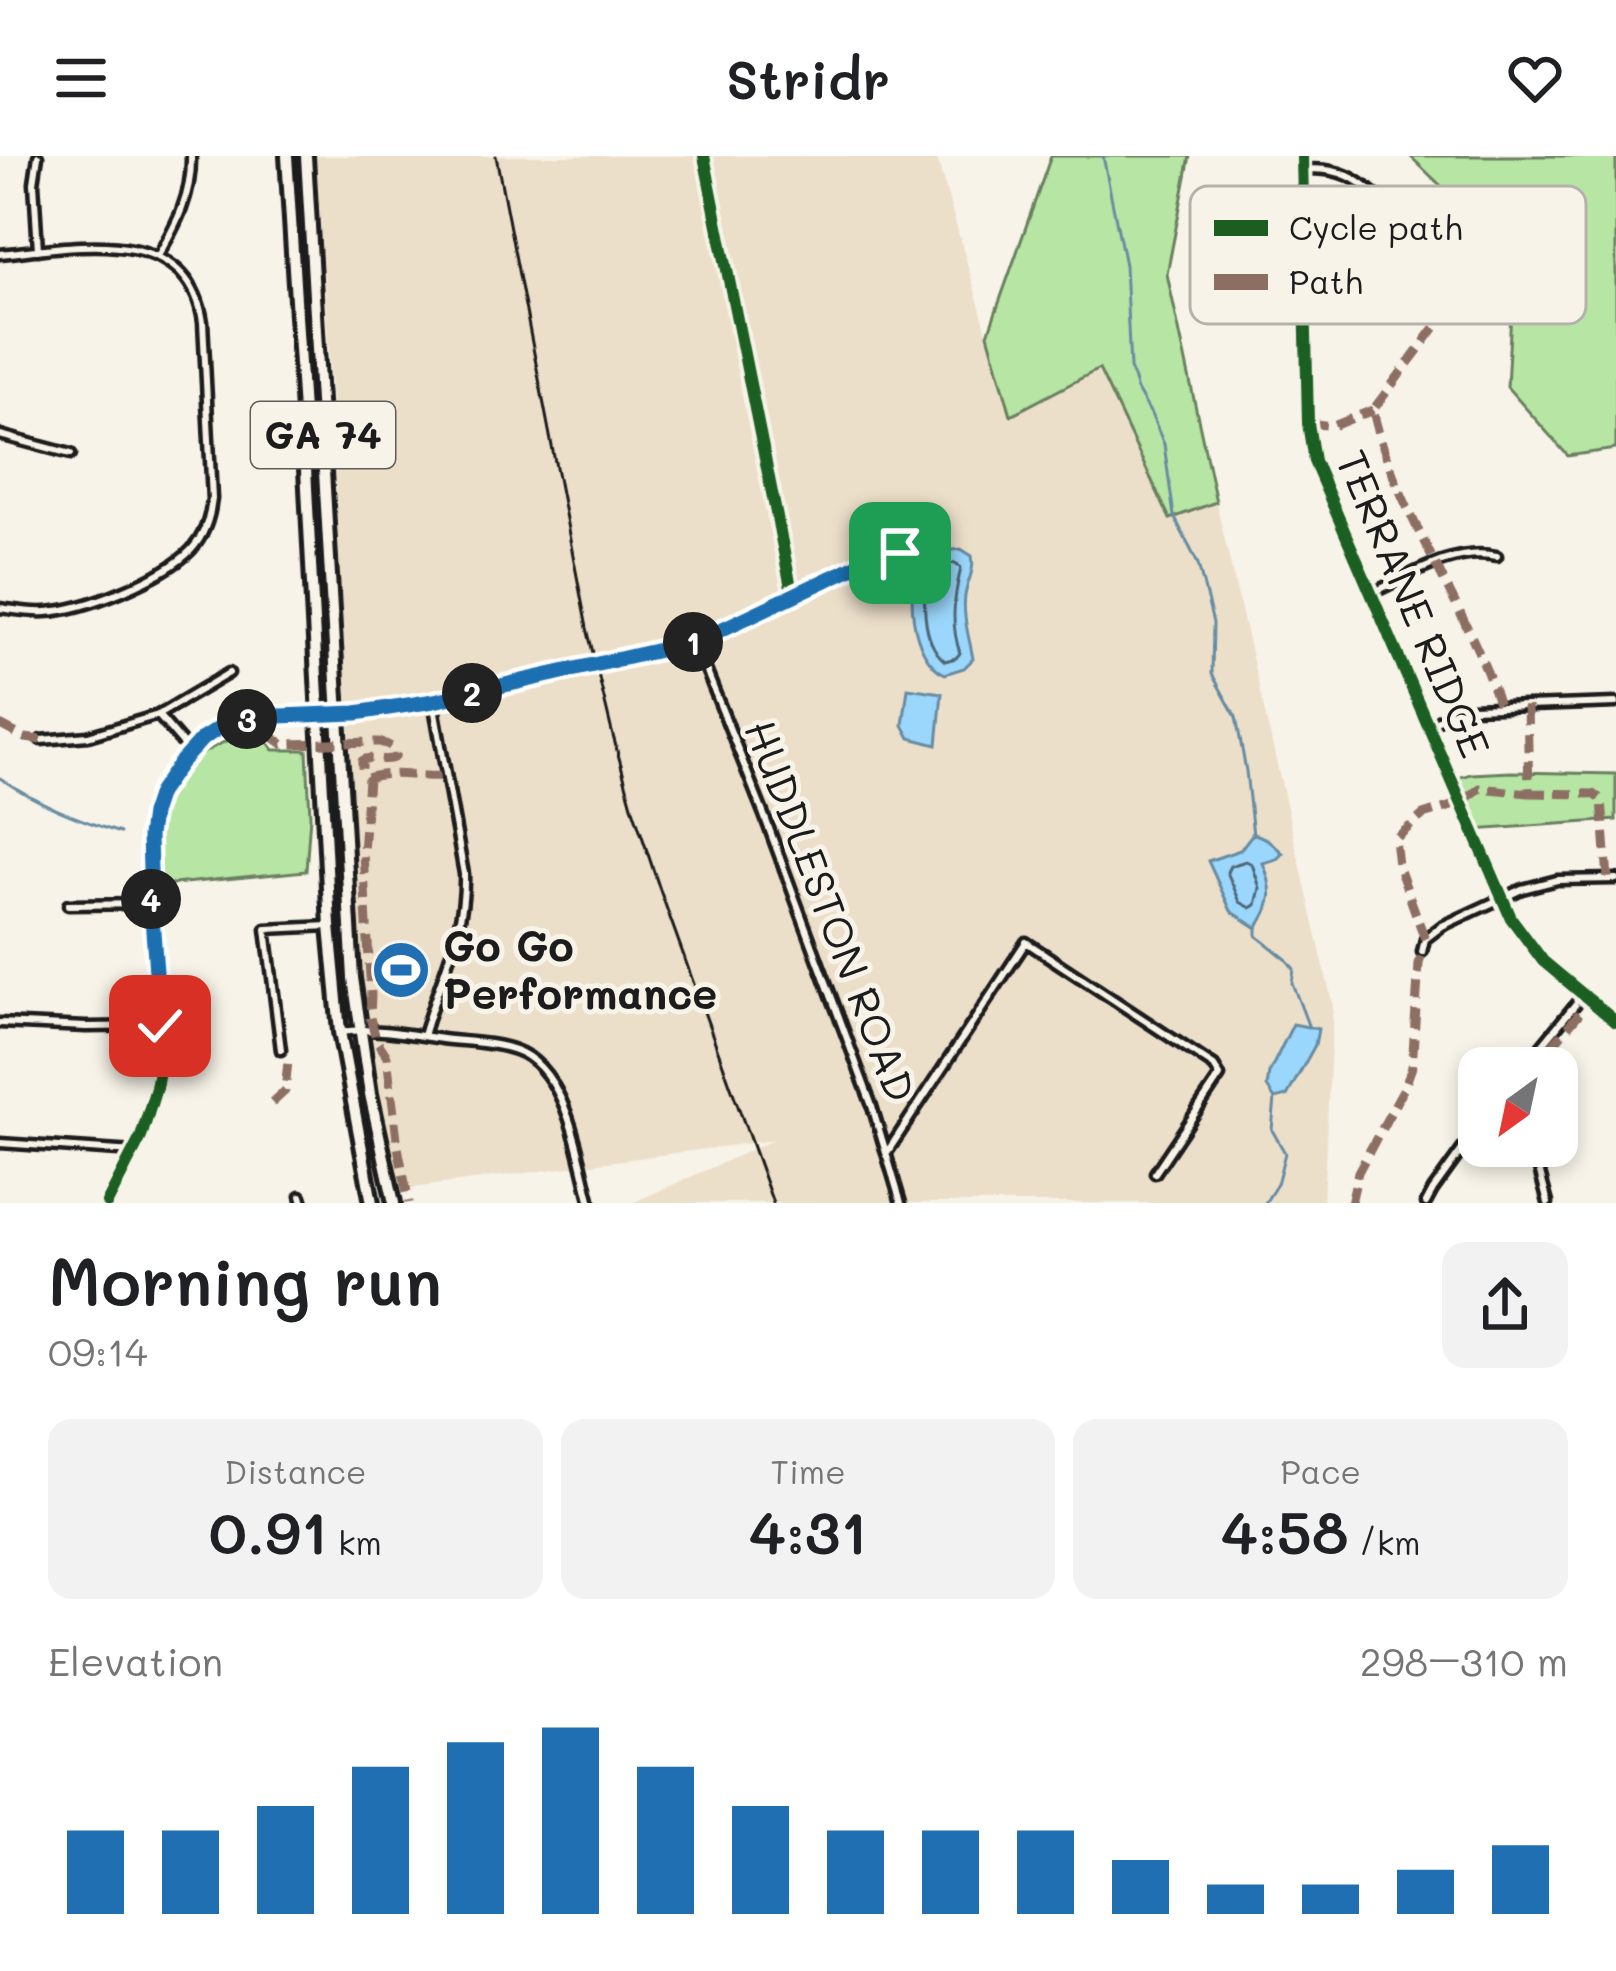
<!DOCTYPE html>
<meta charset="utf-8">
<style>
:root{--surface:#fff;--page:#f2f2f2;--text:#202124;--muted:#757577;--accent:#1f6fb2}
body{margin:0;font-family:Mali,sans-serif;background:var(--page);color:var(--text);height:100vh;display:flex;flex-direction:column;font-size:45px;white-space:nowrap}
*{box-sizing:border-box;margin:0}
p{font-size:39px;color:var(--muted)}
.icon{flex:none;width:66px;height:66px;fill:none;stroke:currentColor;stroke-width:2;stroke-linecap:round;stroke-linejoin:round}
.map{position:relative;height:1047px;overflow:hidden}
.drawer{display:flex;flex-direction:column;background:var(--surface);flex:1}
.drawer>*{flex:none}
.needle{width:78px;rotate:213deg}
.controls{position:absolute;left:1458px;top:891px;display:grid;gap:24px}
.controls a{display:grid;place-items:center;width:120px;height:120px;border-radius:24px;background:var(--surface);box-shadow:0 6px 18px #0003;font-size:60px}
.pin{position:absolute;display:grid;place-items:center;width:102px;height:102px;color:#fff;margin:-51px;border-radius:24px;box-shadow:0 6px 18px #0006}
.km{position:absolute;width:60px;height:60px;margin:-30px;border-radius:50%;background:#222;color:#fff;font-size:33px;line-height:60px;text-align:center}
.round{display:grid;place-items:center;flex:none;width:126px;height:126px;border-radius:24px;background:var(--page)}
.headline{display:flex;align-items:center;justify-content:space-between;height:204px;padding:0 48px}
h1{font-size:66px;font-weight:600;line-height:90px}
.figures{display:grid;grid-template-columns:repeat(3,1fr);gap:18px;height:204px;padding:12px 48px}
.figures div{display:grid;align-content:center;border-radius:24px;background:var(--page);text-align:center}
.figures b{font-size:60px;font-weight:600}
.figures small{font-size:33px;font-weight:400}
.figures p{font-size:33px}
.chart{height:336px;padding:24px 48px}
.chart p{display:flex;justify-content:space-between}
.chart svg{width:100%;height:216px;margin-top:12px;stroke:var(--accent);stroke-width:6}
header{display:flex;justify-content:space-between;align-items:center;height:156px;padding:0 48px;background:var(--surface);font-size:54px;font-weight:600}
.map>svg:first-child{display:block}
</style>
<header><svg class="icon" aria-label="menu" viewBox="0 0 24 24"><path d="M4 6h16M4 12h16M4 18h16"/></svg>Stridr<svg class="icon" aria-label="heart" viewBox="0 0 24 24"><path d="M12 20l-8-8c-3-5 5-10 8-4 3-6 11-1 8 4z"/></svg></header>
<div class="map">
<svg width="1616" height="1047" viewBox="0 0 1616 1047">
<rect width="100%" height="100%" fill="#f7f3e8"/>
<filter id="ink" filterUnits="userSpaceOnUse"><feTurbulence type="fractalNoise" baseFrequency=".00833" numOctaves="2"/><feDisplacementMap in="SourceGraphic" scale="24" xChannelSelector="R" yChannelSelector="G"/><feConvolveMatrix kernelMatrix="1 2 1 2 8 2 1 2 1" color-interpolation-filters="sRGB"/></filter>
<g filter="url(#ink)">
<path fill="#ecdfca" d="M316 0H936L1011 258 1100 212 1170 363 1216 346 1333 850 1323 1047H632L773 984 398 1034 388 990 358 794 330 216Z"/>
<path fill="#b7e5a4" stroke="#6a8060" stroke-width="3" d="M1051 0H1190L1167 118 1216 346 1170 363 1099 213 1011 259 988 178Z
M1410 0H1616V293L1568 300 1507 231 1514 100Z
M259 575 274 594H307L310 660 306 715 153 730C149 675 155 643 192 601L196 602C215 588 236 580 259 575Z
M1511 616 1616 618V664L1473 674 1451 624 1471 618Z"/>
<path fill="#9bd7fc" stroke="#688ca2" stroke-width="3" d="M961 393 972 400C975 416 967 425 965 440 962 461 970 484 973 503L964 512 945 518C910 502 903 428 924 398Z
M908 532 942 537 937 589 910 582 903 569Z
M1253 677 1267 683 1283 697 1277 703 1263 707C1274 734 1274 747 1257 772L1231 755 1208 705 1240 694Z
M1293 868 1318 873 1315 889 1287 940 1275 943 1267 931 1269 917Z"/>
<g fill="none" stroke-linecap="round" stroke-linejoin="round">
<path stroke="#4f6776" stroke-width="3" d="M955 407 961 412C954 441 950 468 960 497L956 502 945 505C921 486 921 437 931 411Z
M1246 705 1252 708 1260 732 1256 749 1251 752 1240 746 1227 716 1230 710Z"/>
<path stroke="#688ca2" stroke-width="3" d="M1103 0 1125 109 1130 212 1137 234 1151 258 1164 288 1174 360 1198 408 1213 467 1212 518 1236 561 1246 615 1253 679
M0 622C38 648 77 663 120 677
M1257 773V780L1286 803 1294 813 1292 827 1308 869
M1265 1047 1277 1028 1285 997 1272 974 1275 943"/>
<g stroke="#1c1c1c" stroke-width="15">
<path id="minor" d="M38 0 34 27 38 94
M1302 0 1308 267 1314 305 1511 762 1543 805 1616 866
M1302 14C1318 12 1333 13 1348 20 1382 35 1429 99 1453 129L1451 150
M0 98C72 91 188 65 203 166L212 343C210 362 204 380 191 394 164 422 85 454 46 456 31 457 15 454 0 452
M158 100C177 67 192 39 191 0
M0 279 71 298
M1370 438C1410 420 1452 391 1497 400
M695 486 764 659 872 950 901 1047
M158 559 190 596
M1428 570 1450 557 1471 552 1616 547
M41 584 88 580 158 559 229 517
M68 749 151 748
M1422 796 1425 783 1442 770 1522 733 1557 724 1616 723
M0 867 86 871 160 870
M340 876C375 871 407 878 442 883 465 886 493 886 515 894 567 912 578 1000 591 1047
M423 880C438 825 466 776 464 718L433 545
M281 894 266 773 330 770
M1523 912 1583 839
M0 987 134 996
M1528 990 1537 1006 1548 1047
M888 995 1026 786 1214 910 1220 920 1155 1017
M301 1040 303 1047
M107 1047 141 981 156 932 161 902 151 748 149 680 152 658 165 627 202 583 232 566 254 561 356 557 396 552 519 527 695 486 860 408 910 395
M1426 1047 1433 1034 1479 970"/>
</g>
<g stroke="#1c1c1c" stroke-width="16">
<path id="tertiary" d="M704 0 793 441"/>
</g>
<g stroke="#1c1c1c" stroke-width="20">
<path id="primary" d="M287 0 303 256 330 770 340 876 372 1047
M306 0 353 822 370 938 394 1047"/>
</g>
<use href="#minor" stroke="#f7f3e8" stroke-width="6"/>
<use href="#tertiary" stroke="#f7f3e8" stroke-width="8"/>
<use href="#primary" stroke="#f7f3e8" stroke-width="10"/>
<path stroke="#1c1c1c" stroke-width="3" d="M496 0 587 472 612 576 633 653 660 734 773 1047"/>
<path stroke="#8d6e63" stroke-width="9" stroke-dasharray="18 9" stroke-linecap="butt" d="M1451 150 1373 254C1395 356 1468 450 1499 550
M1308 267 1333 270 1373 254
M0 569 25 582 41 584
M244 574 258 571 283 588 379 586C387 588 397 591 395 601 384 608 372 598 362 605V616L368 622 363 697 371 839 370 862 377 885 387 900 398 991 409 1047
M368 622C390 614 420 622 446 620
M1529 637 1594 638 1602 644 1608 723
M1425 783 1398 709 1395 683 1423 659 1461 647 1480 632 1529 637 1527 549
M1533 912 1582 854 1583 847 1580 844
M272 947 285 935 288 905
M1351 1047 1358 1016 1405 930 1412 911 1419 808 1422 796"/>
<g stroke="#f7f3e8" stroke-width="20">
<path id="cycleway" d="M704 0 793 441
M1302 0 1308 267 1314 305 1511 762 1543 805 1616 866
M107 1047 141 981 156 932 161 902 151 748 149 680 152 658 165 627 202 583 232 566 254 561 356 557 396 552 519 527 695 486 860 408 910 395"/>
</g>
<use href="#cycleway" stroke="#1b5e20" stroke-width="12"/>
</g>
</g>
<g fill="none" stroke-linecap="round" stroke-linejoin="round" filter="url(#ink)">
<g stroke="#fff" stroke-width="24">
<path id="route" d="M160 870 151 748 149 680 152 658 159 637 180 607 202 583 218 573 254 561 356 557 434 545 695 486 860 408 900 397"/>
</g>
<use href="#route" stroke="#1f6fb2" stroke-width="15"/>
</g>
<defs>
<g id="stadium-disc" transform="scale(3)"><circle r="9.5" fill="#1f6fb2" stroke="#f7f3e8"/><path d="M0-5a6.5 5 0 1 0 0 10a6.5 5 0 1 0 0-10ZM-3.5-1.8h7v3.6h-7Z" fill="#fff"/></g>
</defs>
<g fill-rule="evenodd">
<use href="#stadium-disc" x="401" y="814"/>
</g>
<g text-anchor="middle" stroke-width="10" stroke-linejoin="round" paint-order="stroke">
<rect fill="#f7f3e8" stroke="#5e5c59" stroke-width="3" x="251" y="246" width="144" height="66" rx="9"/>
<g font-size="39" font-weight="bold" fill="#1c1c1c">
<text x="323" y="293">GA 74</text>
</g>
<g font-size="42" fill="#1c1c1c" stroke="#f7f3e8">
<text transform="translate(1413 448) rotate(67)" y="15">TERRANE RIDGE</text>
<text transform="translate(830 755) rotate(69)" y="15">HUDDLESTON ROAD</text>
</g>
<g font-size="42" font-weight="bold" fill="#1c1c1c" stroke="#f7f3e8" text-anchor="start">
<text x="443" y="805">Go Go<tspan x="443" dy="48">Performance</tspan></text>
</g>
</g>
<rect x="1190" y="30" width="396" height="138" rx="18" fill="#f7f3e8" stroke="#b5b2ab" stroke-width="3"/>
<rect x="1214" y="64" width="54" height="16" fill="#1b5e20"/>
<rect x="1214" y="118" width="54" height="16" fill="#8d6e63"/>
<g font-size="33" fill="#1c1c1c">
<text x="1289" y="84">Cycle path</text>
<text x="1289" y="138">Path</text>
</g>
</svg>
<div class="controls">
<a><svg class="needle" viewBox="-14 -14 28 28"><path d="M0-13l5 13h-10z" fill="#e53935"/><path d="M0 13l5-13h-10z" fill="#757577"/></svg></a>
</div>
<div class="pin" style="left:900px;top:397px;background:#1e9e55"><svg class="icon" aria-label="arrive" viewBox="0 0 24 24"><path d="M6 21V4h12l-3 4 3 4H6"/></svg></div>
<div class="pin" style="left:160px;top:870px;background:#d93025"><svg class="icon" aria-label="check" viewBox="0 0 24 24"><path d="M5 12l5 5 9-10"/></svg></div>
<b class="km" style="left:693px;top:486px">1</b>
<b class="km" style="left:472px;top:537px">2</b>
<b class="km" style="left:247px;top:563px">3</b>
<b class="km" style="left:151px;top:743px">4</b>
</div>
<section class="drawer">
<div class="headline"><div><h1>Morning run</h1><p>09:14</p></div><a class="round"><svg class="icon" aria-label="share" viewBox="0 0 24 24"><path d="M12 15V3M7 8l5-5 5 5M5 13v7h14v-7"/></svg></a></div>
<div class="figures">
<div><p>Distance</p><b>0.91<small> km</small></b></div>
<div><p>Time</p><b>4:31</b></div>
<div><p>Pace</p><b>4:58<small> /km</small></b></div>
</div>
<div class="chart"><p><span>Elevation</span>298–310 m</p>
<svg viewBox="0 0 160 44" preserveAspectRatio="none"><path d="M5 44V27M15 44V27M25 44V22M35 44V14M45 44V9M55 44V6M65 44V14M75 44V22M85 44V27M95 44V27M105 44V27M115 44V33M125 44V38M135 44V38M145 44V35M155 44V30"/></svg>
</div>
</section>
